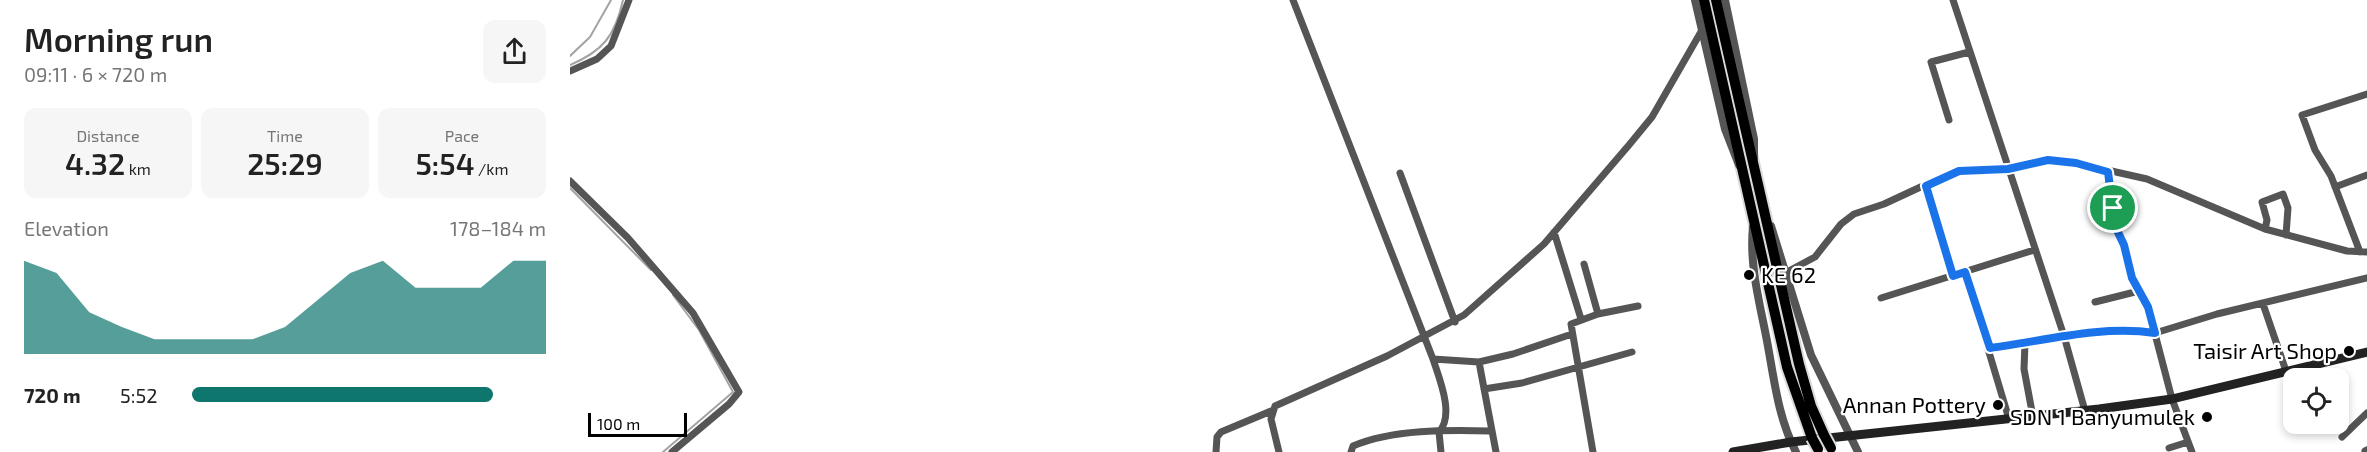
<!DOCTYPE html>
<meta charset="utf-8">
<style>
:root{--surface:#fff;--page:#f6f6f6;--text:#222;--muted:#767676;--accent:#0f766e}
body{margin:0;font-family:"Exo 2",sans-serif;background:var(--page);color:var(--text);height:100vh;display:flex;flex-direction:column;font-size:22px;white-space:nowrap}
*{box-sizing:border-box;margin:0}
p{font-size:20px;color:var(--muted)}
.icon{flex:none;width:33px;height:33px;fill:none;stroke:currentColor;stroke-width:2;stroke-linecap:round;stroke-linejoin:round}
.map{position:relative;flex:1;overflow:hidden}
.side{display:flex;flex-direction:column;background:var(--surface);width:570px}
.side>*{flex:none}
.fabs{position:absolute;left:1713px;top:368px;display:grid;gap:12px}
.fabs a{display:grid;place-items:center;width:66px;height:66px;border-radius:12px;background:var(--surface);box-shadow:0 3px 9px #0003;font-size:30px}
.scale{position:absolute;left:18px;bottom:15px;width:99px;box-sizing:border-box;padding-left:6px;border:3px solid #000;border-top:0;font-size:16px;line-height:21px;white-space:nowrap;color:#000;-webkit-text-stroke:4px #fff;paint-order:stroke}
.pin{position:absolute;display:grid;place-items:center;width:51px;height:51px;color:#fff;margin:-26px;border:3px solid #fff;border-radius:50%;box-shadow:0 2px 6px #0007}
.round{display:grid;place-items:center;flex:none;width:63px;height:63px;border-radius:12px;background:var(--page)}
.head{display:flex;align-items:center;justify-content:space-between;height:102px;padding:0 24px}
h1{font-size:33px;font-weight:600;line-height:45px}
.stats{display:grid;grid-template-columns:repeat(3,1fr);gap:9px;height:102px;padding:6px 24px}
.stats div{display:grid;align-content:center;border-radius:12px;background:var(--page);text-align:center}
.stats b{font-size:30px;font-weight:600}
.stats small{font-size:16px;font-weight:400}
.stats p{font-size:16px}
.chart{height:168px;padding:12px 24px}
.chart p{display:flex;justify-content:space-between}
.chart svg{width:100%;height:108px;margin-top:6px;fill:var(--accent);opacity:.7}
ul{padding:0 24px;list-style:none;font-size:20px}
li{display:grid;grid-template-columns:96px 72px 1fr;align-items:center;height:45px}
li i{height:15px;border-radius:8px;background:var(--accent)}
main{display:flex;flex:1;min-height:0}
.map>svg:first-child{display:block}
</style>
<main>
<section class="side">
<div class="head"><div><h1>Morning run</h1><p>09:11 · 6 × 720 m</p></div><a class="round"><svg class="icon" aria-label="share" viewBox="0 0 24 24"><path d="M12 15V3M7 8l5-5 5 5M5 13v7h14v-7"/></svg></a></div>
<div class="stats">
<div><p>Distance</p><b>4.32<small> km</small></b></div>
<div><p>Time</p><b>25:29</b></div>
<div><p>Pace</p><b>5:54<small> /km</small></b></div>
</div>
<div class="chart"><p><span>Elevation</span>178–184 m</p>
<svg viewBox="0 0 160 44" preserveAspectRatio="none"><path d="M0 44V6L10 11L20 27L30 33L40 38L50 38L60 38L70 38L80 33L90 22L100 11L110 6L120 17L130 17L140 17L150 6L160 6V44z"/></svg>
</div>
<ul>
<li><b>720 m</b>5:52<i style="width:85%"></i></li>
</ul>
</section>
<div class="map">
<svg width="1797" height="452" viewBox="0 0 1797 452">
<rect width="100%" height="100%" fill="#fff"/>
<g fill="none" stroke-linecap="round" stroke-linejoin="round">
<path stroke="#a3a3a3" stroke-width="2" d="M0 56 20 37 41 0
M0 65C33 51 45 36 53 0
M0 188 81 270
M93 452 163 392 129 330 103 295"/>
<g stroke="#dbdbdb" stroke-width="14">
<path id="trunk" d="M1134 0 1217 367 1242 438
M1146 0 1229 364 1241 406 1254 435"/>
</g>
<path stroke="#555" stroke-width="7" d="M723 0 863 359C869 378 885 415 869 432L871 452
M1383 0 1494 336 1515 411
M0 71 27 59 41 46 59 0
M1379 120 1361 62 1399 52
M1538 172 1545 226 1554 245 1562 278 1579 311 1602 399 1622 452
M830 173 885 322
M0 181 58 238 123 313 169 392 159 404 102 452
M1356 186 1383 276
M1765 187 1797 175
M1695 229 1697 220 1692 202 1713 194 1718 208 1716 235
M984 232 1011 319
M1790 252 1761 176 1745 150 1732 115 1797 94
M1014 264 1028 314
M1217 272 1245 257 1271 224 1284 214 1314 204 1385 171 1438 169 1478 160 1506 163 1577 179 1695 229 1777 251 1797 252
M1395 272 1439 419
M1311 298 1464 250
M1525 302 1569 291
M1693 304 1716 371
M1455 343 1454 369 1463 417
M1420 348 1525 333 1560 331 1585 333 1647 314 1797 278
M863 359 909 362 943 354 1002 334
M909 362 926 452
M914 389 952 383 1062 352
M1772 437 1797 413
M1599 448 1618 442
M1795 451 1797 450
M646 452 647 437 651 432 701 411
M709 452 701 419 705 406 817 356 894 315 974 244 1059 145 1082 117 1132 30
M781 452 783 446C823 429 877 430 920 431
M1023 452 1001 324 1028 314 1068 306"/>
<path stroke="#555" stroke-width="8" d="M1125 0 1155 129 1169 165
M1155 0 1184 139V158
M1201 226 1241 355 1288 452
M1183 227C1179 265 1190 304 1197 341 1204 378 1208 418 1226 452"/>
<path stroke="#222" stroke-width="9" d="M1163 452 1221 442 1529 409 1602 399 1797 352"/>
<use href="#trunk" stroke="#000" stroke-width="10"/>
<g stroke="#dbdbdb" stroke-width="14" stroke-linecap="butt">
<path id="trunk-bridge" d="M1254 435 1261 448
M1242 438 1248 449"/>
</g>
<use href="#trunk-bridge" stroke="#000" stroke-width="10"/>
</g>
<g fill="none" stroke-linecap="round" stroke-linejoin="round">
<g stroke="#fff" stroke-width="12">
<path id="route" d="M1478 160 1506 163 1538 172 1545 226 1554 245 1562 278 1578 307 1585 333C1530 325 1474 341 1420 348L1395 272 1383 276 1356 186 1389 171 1438 169Z"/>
</g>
<use href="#route" stroke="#1a73e8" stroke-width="8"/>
</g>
<g fill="#000" stroke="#fff" stroke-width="2">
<circle cx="1179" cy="275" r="6"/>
<circle cx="1779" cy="351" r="6"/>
<circle cx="1428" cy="405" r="6"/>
<circle cx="1637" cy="417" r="6"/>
</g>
<g text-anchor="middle" stroke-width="4.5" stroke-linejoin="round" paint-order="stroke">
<g font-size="22" fill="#000" stroke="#fff" text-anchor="end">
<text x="1191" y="283" text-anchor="start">KE 62</text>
<text x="1767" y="359">Taisir Art Shop</text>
<text x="1416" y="413">Annan Pottery</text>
<text x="1625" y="425">SDN 1 Banyumulek</text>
</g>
</g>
</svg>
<div class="fabs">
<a><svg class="icon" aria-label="locate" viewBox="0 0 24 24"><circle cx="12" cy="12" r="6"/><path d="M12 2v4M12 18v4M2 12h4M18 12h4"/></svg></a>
</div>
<div class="scale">100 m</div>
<div class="pin" style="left:1543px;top:208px;background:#1e9e55"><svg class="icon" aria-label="arrive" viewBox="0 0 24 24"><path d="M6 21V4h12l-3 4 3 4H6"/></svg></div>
</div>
</main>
